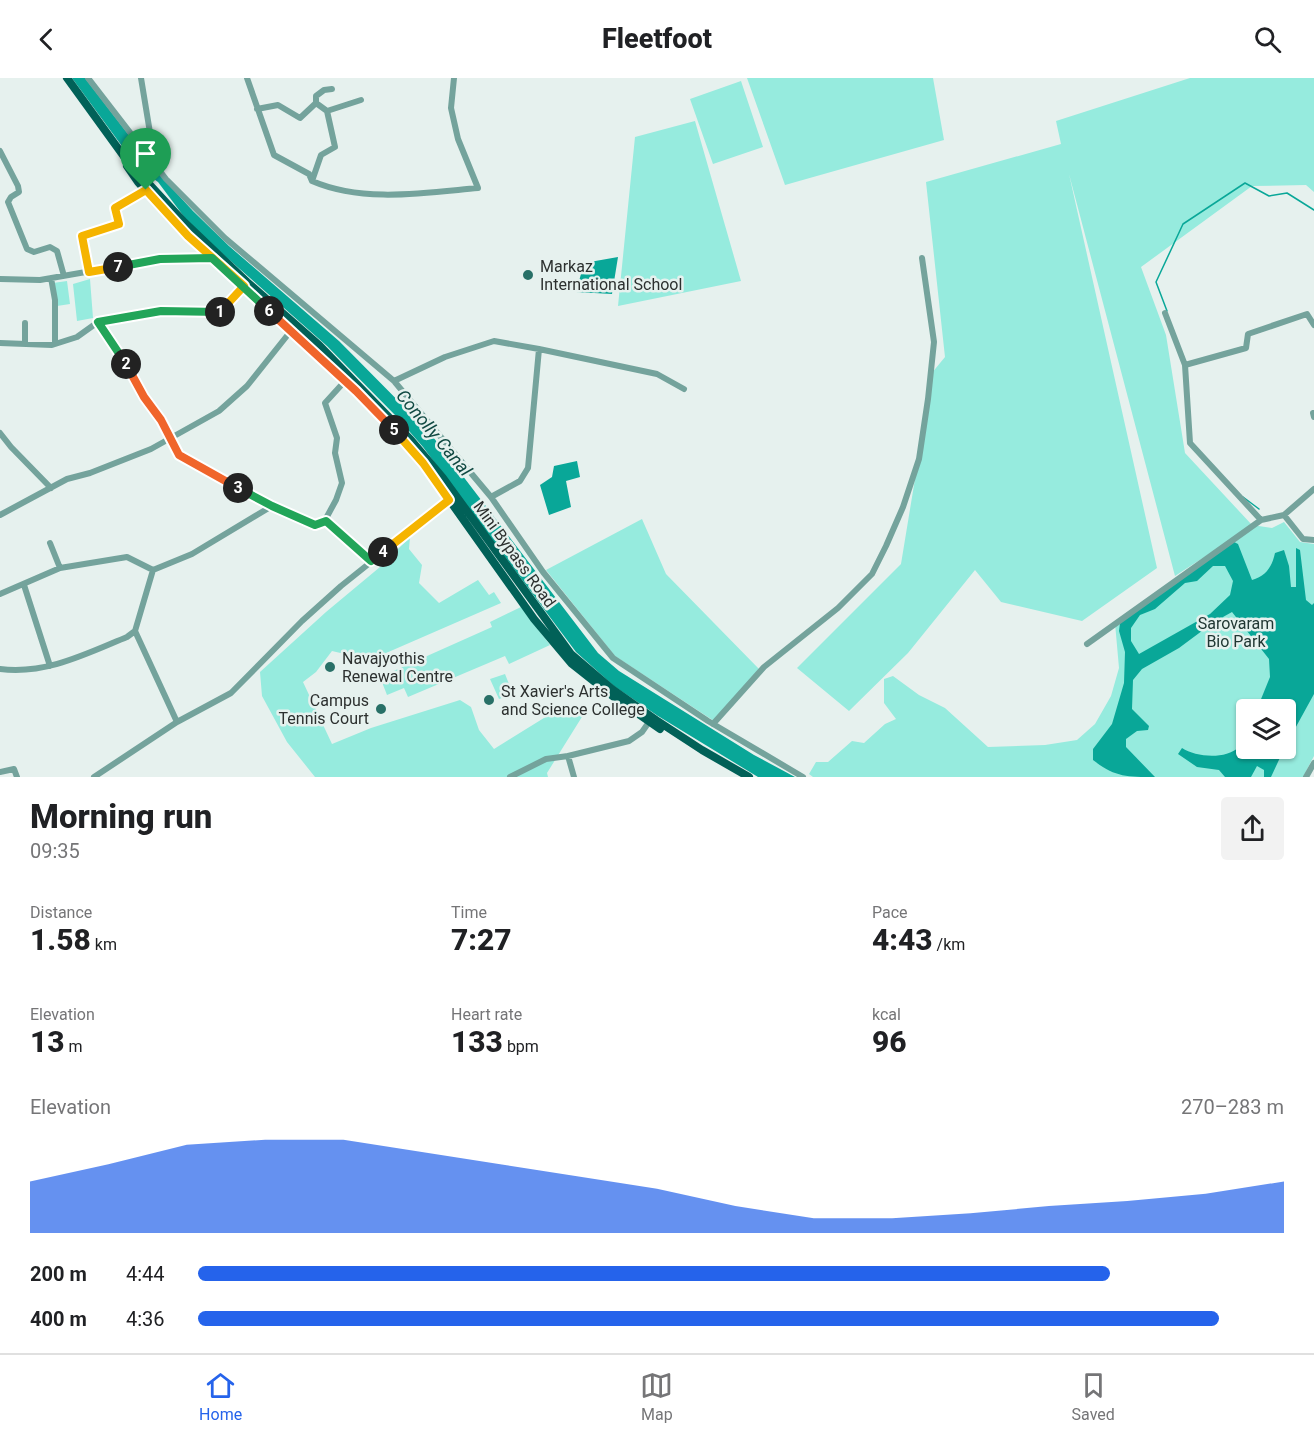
<!DOCTYPE html>
<meta charset="utf-8">
<style>
:root{--surface:#fff;--page:#f2f2f2;--text:#202124;--muted:#757577;--line:#e0e0e0;--accent:#2563eb}
body{margin:0;font-family:Roboto,sans-serif;background:var(--page);color:var(--text);height:100vh;display:flex;flex-direction:column;font-size:22px;white-space:nowrap}
*{box-sizing:border-box;margin:0}
p{font-size:20px;color:var(--muted)}
.icon{flex:none;width:33px;height:33px;fill:none;stroke:currentColor;stroke-width:2;stroke-linecap:round;stroke-linejoin:round}
.map{position:relative;height:699px;overflow:hidden}
.panel{display:flex;flex-direction:column;background:var(--surface);flex:1}
.panel>*{flex:none}
.buttons{position:absolute;left:1236px;top:621px;display:grid;gap:12px}
.buttons a{display:grid;place-items:center;width:60px;height:60px;border-radius:6px;background:var(--surface);box-shadow:0 2px 4px #0004;font-size:30px}
.pin{position:absolute;display:grid;place-items:center;width:51px;height:51px;color:#fff;margin:-62px -26px;border-radius:50% 50% 50% 0;rotate:-45deg;box-shadow:0 0 6px #0007}
.pin .icon{rotate:45deg}
.km{position:absolute;width:30px;height:30px;margin:-15px;border-radius:50%;background:#222;color:#fff;font-size:16px;line-height:30px;text-align:center}
.round{display:grid;place-items:center;flex:none;width:63px;height:63px;border-radius:6px;background:var(--page)}
.overview{display:flex;align-items:center;justify-content:space-between;height:102px;padding:0 30px}
h1{font-size:33px;font-weight:800;line-height:45px}
.figures{display:grid;grid-template-columns:repeat(3,1fr);gap:9px;height:102px;padding:6px 30px}
.figures div{display:grid;align-content:center}
.figures b{font-size:30px;font-weight:800}
.figures small{font-size:16px;font-weight:400}
.figures p{font-size:16px}
.chart{height:168px;padding:12px 30px}
.chart p{display:flex;justify-content:space-between}
.chart svg{width:100%;height:108px;margin-top:6px;fill:var(--accent);opacity:.7}
ul{padding:0 30px;list-style:none;font-size:20px}
li{display:grid;grid-template-columns:96px 72px 1fr;align-items:center;height:45px}
li i{height:15px;border-radius:8px;background:var(--accent)}
header{display:flex;justify-content:space-between;align-items:center;height:78px;padding:0 30px;background:var(--surface);font-size:27px;font-weight:800}
.dock{display:flex;justify-content:space-around;align-items:center;height:84px;border-top:2px solid var(--line);background:var(--surface);font-size:16px;color:var(--muted)}
.dock a{display:grid;justify-items:center;gap:3px}
.dock .current{color:var(--accent)}
.map>svg:first-child{display:block}
</style>
<header><svg class="icon" aria-label="back" viewBox="0 0 24 24"><path d="M15 5l-7 7 7 7"/></svg>Fleetfoot<svg class="icon" aria-label="search" viewBox="0 0 24 24"><circle cx="10" cy="10" r="6"/><path d="M15 15l6 6"/></svg></header>
<div class="map">
<svg width="1314" height="699" viewBox="0 0 1314 699">
<rect width="100%" height="100%" fill="#e6f1ee"/>
<path fill="#96ebde" fill-rule="evenodd" d="M747 0H933L944 62 785 107Z
M1190 0H1314V114L1306 107 1252 108 1141 189 1166 257 1185 375 1252 447 1272 450 1284 444 1300 464 1314 466V678L1303 699H813L809 696 816 684H828L852 663 864 665 885 646 896 641 884 625V601L893 598 919 617 945 630 988 669 1045 667 1077 662 1095 646 1111 618 1119 590 1115 545 1232 461 1175 498 1069 96 1157 490 1082 543 1001 524 975 492 908 575 849 633 797 590 901 486 926 334 931 296 945 279 926 104 1061 66 1056 43ZM1246 632H1286V670H1246Z
M741 3 763 69 713 86 690 21Z
M695 43 741 203 618 228 635 59Z
M90 201 93 240 77 243 73 206Z
M67 203 70 226 57 228 53 205Z
M642 441 666 496 759 591 714 643 615 578 546 492Z
M410 459 409 471 422 487 419 505 439 525 478 502 489 517 494 514 501 525 370 582 332 573 316 594 303 604 332 666 371 650 460 622 471 629 479 652 494 671 552 635 585 634 547 695 548 699H315L287 664 262 618 260 594 326 534 380 489Z
M521 529 550 567 509 586 505 578 408 619 404 610 387 617 380 599 492 549 490 544Z
M505 596 513 616 499 621 490 601Z"/>
<path fill="#09a798" fill-rule="evenodd" d="M72 0H85L158 95 193 133 229 168 339 263 430 355 598 575 619 593 754 677 795 699H758L658 638 614 608 576 574 423 369 395 337 327 268 191 148 158 104 138 90Z
M618 179 612 216 576 214 584 185Z
M577 383 580 399 566 403 571 429 549 437 540 407 552 399 554 388Z
M1234 464 1238 466 1252 502C1266 498 1272 489 1275 475L1284 472 1289 488 1291 509H1296V470L1300 472 1306 522 1312 527 1314 525V616L1286 667V632L1257 631 1270 599 1269 581 1232 534 1214 544 1179 570 1142 591 1133 602 1132 631 1149 648 1148 652 1137 653 1126 661V669L1155 699C1126 699 1115 699 1093 682V671L1112 646 1124 605 1125 574 1119 553 1120 545ZM1213 488H1225L1233 503 1230 517 1210 536 1139 576 1131 563V550L1140 537 1155 531 1185 505 1197 503Z
M1246 656V670L1284 671 1271 699H1264V692L1257 688 1251 699H1225L1219 692 1197 689 1178 676 1182 670C1196 679 1225 682 1239 669 1242 666 1245 660 1246 656Z"/>
<g fill="none" stroke-linecap="round" stroke-linejoin="round">
<path stroke="#09a798" stroke-width="1.5" d="M1167 233 1156 204 1183 146 1245 105 1269 118 1287 115 1314 132
M1243 419 1259 431"/>
<path stroke="#74a39c" stroke-width="6" d="M88 0 166 101 225 160 394 303 491 419 543 494 613 580 708 643 803 699
M141 0 155 85
M247 0 274 77 309 96 312 103C363 125 424 115 478 110L458 61 451 30 454 0
M316 25V18L324 12 332 11
M257 31 278 27 300 40 316 25 327 33 335 69 321 77 312 103
M327 33 361 22
M0 73 18 108 19 114 11 119 8 124 27 171 34 174 50 169 57 173 64 198
M89 194 82 158 119 146 115 130 146 112
M51 200 55 222V266
M0 201 40 202 160 181 212 180
M98 244 144 319 161 342 179 377 272 428
M0 265 52 267 77 259 98 244 161 233 221 234 244 209
M25 266V245
M539 271 657 296 684 311
M1185 287 1246 270 1248 256 1307 236 1314 247
M394 303 445 279 494 263 539 271 528 390 520 403 491 419
M1313 335 1314 339
M0 355 11 369 51 410
M0 437 67 401 90 395 151 371 219 333 247 308 290 254
M1284 437 1303 461 1314 462
M1261 442 1284 437 1314 411
M325 443 371 483
M60 490 127 479 153 492
M24 507 50 588
M0 516 60 490 50 465
M135 553 177 644
M1087 566 1261 442 1190 365 1185 287 1165 235
M0 591C45 597 86 576 127 559L135 553 153 492 192 476 272 428 315 447 324 444 336 422 342 405 335 375 337 360 325 325 345 303
M713 646 764 589 838 530 872 496 886 468 903 429 919 381 928 321 934 264 922 180
M0 694 14 691 17 699
M94 699 177 644 231 615 302 543 341 508 451 420
M510 699 546 681 568 678
M574 699 568 678 629 663 642 654 649 644
M1306 699 1314 685"/>
<path stroke="#016158" stroke-width="8" d="M67 0 125 80 184 144 247 204 319 267 411 362 443 400 571 576 612 611 656 642 702 672 749 699
M127 88 138 104 187 158 248 212 391 348 423 385 534 541 571 585 614 619 660 651"/>
</g>
<g fill="none" stroke-linecap="round" stroke-linejoin="round">
<g stroke="#fff" stroke-width="12">
<path id="split-1" d="M146 112 188 158 244 208 220 234"/>
</g>
<g stroke="#fff" stroke-width="12">
<path id="split-2" d="M126 286 98 244 161 233 220 234"/>
</g>
<g stroke="#fff" stroke-width="12">
<path id="split-3" d="M126 286 144 319 161 342 179 377 238 410"/>
</g>
<g stroke="#fff" stroke-width="12">
<path id="split-4" d="M238 410 272 428 315 447 326 443 371 483 383 474"/>
</g>
<g stroke="#fff" stroke-width="12">
<path id="split-5" d="M383 474 449 422 423 385 394 352"/>
</g>
<g stroke="#fff" stroke-width="12">
<path id="split-6" d="M269 233 356 313 394 352"/>
</g>
<g stroke="#fff" stroke-width="12">
<path id="split-7" d="M118 189 160 181 212 180 269 233"/>
</g>
<g stroke="#fff" stroke-width="12">
<path id="split-8" d="M118 189 89 194 82 158 119 146 115 130 146 112"/>
</g>
<use href="#split-1" stroke="#f5b400" stroke-width="8"/>
<use href="#split-2" stroke="#22a559" stroke-width="8"/>
<use href="#split-3" stroke="#f0652b" stroke-width="8"/>
<use href="#split-4" stroke="#22a559" stroke-width="8"/>
<use href="#split-5" stroke="#f5b400" stroke-width="8"/>
<use href="#split-6" stroke="#f0652b" stroke-width="8"/>
<use href="#split-7" stroke="#22a559" stroke-width="8"/>
<use href="#split-8" stroke="#f5b400" stroke-width="8"/>
</g>
<g fill="#287067" stroke="#e6f1ee" stroke-width="2">
<circle cx="528" cy="197" r="6"/>
<circle cx="330" cy="589" r="6"/>
<circle cx="489" cy="622" r="6"/>
<circle cx="381" cy="631" r="6"/>
</g>
<g text-anchor="middle" stroke-width="5" stroke-linejoin="round" paint-order="stroke">
<g font-size="16" fill="#2c302f" stroke="#e6f1ee" text-anchor="start">
<text x="540" y="194">Markaz<tspan x="540" dy="18">International School</tspan></text>
<text x="342" y="586">Navajyothis<tspan x="342" dy="18">Renewal Centre</tspan></text>
<text x="501" y="619">St Xavier's Arts<tspan x="501" dy="18">and Science College</tspan></text>
<text x="369" y="628" text-anchor="end">Campus<tspan x="369" dy="18">Tennis Court</tspan></text>
</g>
<g font-size="16" fill="#2c302f" stroke="#e6f1ee">
<text transform="translate(515 476) rotate(54)" y="6">Mini Bypass Road</text>
</g>
<g font-size="16" fill="#203733" stroke="#e6f1ee">
<text x="1236" y="551">Sarovaram<tspan x="1236" dy="18">Bio Park</tspan></text>
</g>
<g font-size="18" font-style="italic" fill="#104942" stroke="#e6f1ee">
<text transform="translate(434 355) rotate(50)" y="6">Conolly Canal</text>
</g>
</g>
</svg>
<div class="buttons">
<a><svg class="icon" aria-label="layers" viewBox="0 0 24 24"><path d="M12 4l9 5-9 5-9-5zM3 14l9 5 9-5"/></svg></a>
</div>
<div class="pin" style="left:146px;top:112px;background:#1e9e55"><svg class="icon" aria-label="arrive" viewBox="0 0 24 24"><path d="M6 21V4h12l-3 4 3 4H6"/></svg></div>
<b class="km" style="left:220px;top:234px">1</b>
<b class="km" style="left:126px;top:286px">2</b>
<b class="km" style="left:238px;top:410px">3</b>
<b class="km" style="left:383px;top:474px">4</b>
<b class="km" style="left:394px;top:352px">5</b>
<b class="km" style="left:269px;top:233px">6</b>
<b class="km" style="left:118px;top:189px">7</b>
</div>
<section class="panel">
<div class="overview"><div><h1>Morning run</h1><p>09:35</p></div><a class="round"><svg class="icon" aria-label="share" viewBox="0 0 24 24"><path d="M12 15V3M7 8l5-5 5 5M5 13v7h14v-7"/></svg></a></div>
<div class="figures">
<div><p>Distance</p><b>1.58<small> km</small></b></div>
<div><p>Time</p><b>7:27</b></div>
<div><p>Pace</p><b>4:43<small> /km</small></b></div>
</div>
<div class="figures">
<div><p>Elevation</p><b>13<small> m</small></b></div>
<div><p>Heart rate</p><b>133<small> bpm</small></b></div>
<div><p>kcal</p><b>96</b></div>
</div>
<div class="chart"><p><span>Elevation</span>270–283 m</p>
<svg viewBox="0 0 160 44" preserveAspectRatio="none"><path d="M0 44V23L10 16L20 8L30 6L40 6L50 11L60 16L70 21L80 26L90 33L100 38L110 38L120 36L130 33L140 31L150 28L160 23V44z"/></svg>
</div>
<ul>
<li><b>200 m</b>4:44<i style="width:84%"></i></li>
<li><b>400 m</b>4:36<i style="width:94%"></i></li>
</ul>
</section>
<nav class="dock">
<a class="current"><svg class="icon" aria-label="home" viewBox="0 0 24 24"><path d="M3 11l9-7 9 7M6 9v11h12V9"/></svg>Home</a>
<a><svg class="icon" aria-label="map" viewBox="0 0 24 24"><path d="M3 6l6-2 6 2 6-2v14l-6 2-6-2-6 2zM9 4v14M15 6v14"/></svg>Map</a>
<a><svg class="icon" aria-label="saved" viewBox="0 0 24 24"><path d="M7 4h10v16l-5-4-5 4z"/></svg>Saved</a>
</nav>
